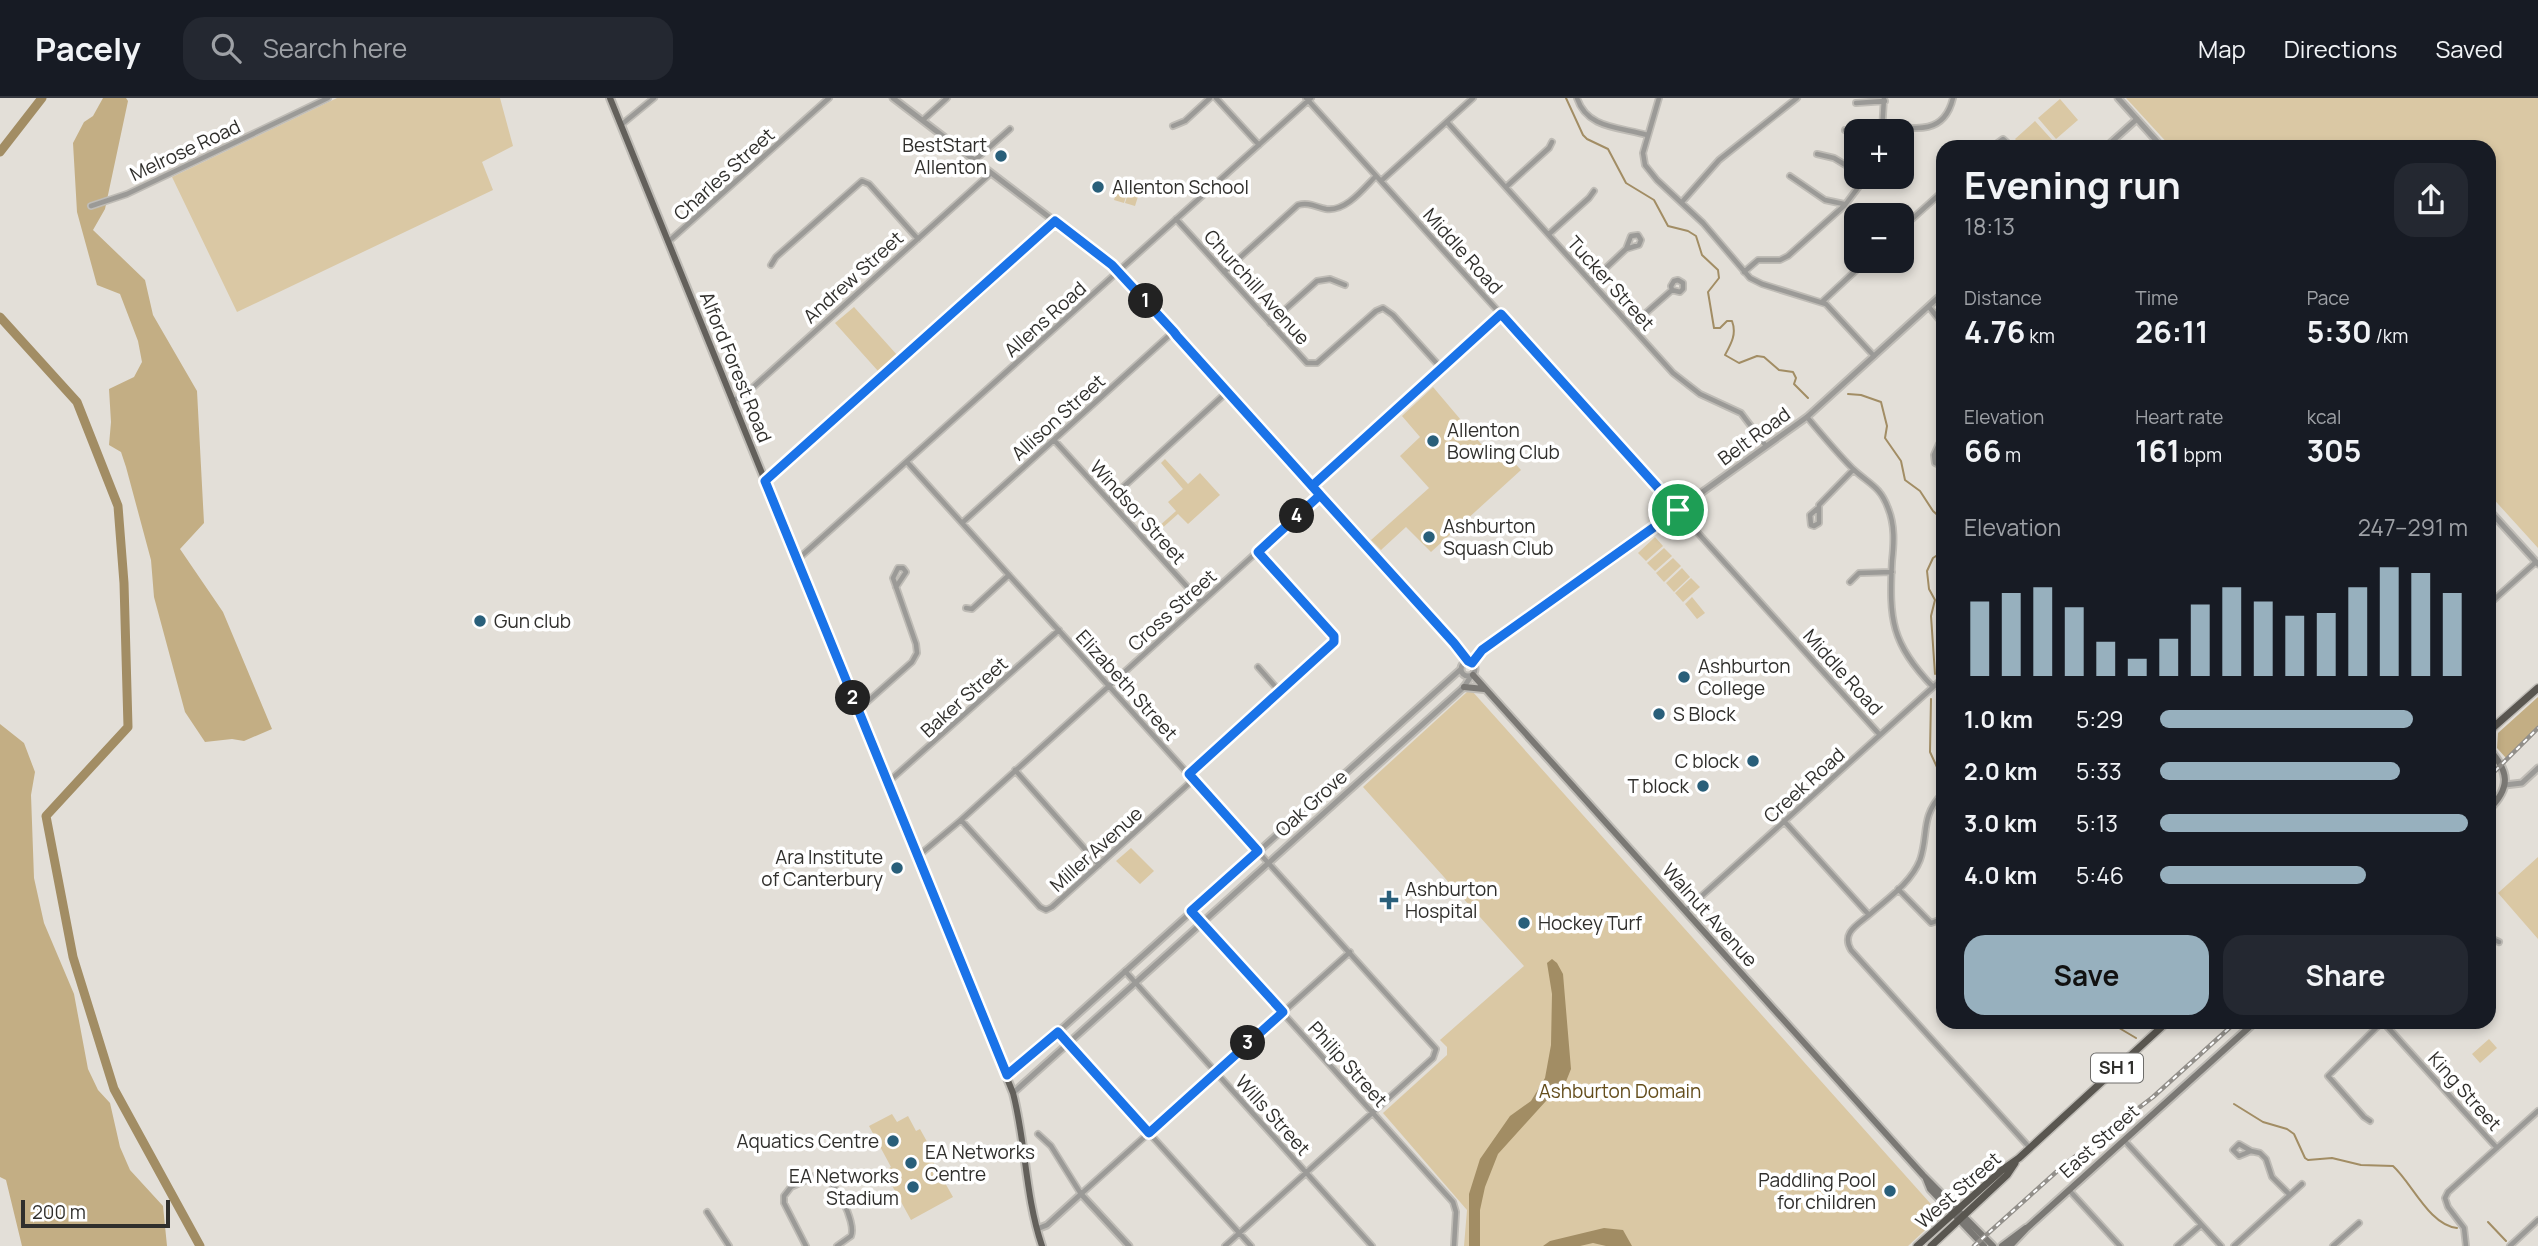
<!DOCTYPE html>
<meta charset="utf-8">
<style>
:root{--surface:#171b24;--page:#242831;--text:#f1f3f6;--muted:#9ea1a6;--line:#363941;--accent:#97b0be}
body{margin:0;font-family:Manrope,sans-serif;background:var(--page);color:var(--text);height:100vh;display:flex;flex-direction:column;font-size:26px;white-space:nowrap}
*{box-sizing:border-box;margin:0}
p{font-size:23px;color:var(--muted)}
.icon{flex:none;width:38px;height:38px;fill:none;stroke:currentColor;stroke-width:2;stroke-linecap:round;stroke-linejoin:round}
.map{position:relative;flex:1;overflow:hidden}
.sheet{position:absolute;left:1936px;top:42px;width:560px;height:889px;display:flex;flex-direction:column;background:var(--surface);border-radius:21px;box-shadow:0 4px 10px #0003}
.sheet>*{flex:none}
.controls{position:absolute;left:1844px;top:21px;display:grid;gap:14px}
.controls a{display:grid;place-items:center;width:70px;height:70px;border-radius:14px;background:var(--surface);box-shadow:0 4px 10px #0003;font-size:35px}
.scale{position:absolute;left:21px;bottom:18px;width:149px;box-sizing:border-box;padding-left:7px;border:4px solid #302f2c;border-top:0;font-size:19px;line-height:24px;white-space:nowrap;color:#302f2c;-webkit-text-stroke:5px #fff;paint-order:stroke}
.pin{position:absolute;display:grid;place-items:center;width:60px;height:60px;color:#fff;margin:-30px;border:4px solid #fff;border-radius:50%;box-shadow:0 2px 7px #0007}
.km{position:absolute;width:35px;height:35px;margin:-18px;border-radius:50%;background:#222;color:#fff;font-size:19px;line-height:35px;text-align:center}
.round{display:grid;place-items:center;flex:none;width:74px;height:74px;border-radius:21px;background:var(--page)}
.summary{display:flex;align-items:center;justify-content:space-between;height:119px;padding:0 28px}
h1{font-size:38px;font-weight:700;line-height:52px}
.figures{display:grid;grid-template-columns:repeat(3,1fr);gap:10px;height:119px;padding:7px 28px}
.figures div{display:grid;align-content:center}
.figures b{font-size:30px;font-weight:700}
.figures small{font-size:19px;font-weight:400}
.figures p{font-size:19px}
.chart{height:196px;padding:14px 28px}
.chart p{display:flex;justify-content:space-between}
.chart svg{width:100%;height:126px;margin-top:7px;stroke:var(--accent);stroke-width:6}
.primary-button{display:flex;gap:14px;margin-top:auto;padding:14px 28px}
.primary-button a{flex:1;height:80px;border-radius:21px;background:var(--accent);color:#111;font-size:28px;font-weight:700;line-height:80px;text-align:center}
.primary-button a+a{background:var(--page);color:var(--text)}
ul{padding:0 28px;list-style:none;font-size:23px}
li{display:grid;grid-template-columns:112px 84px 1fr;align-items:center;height:52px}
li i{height:18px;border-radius:9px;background:var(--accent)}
header{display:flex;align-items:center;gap:42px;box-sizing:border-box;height:98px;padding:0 35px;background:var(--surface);border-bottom:2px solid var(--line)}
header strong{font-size:33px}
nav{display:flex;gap:38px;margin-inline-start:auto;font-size:24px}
.search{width:490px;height:63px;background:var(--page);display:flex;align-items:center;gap:18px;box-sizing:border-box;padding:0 24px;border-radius:21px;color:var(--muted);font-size:26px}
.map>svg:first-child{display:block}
</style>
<header>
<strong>Pacely</strong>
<div class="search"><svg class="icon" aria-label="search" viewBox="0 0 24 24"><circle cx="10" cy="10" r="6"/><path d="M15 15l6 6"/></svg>Search here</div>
<nav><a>Map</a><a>Directions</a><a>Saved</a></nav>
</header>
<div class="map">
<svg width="2538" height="1148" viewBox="0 0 2538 1148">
<rect width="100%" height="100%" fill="#e3dfd8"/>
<path fill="#dac8a4" d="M337 0H500L513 48 482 64 493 92 237 214 172 79Z
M2126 0H2538V450L2489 396 2488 49H2171Z
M2060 1 2078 22 2056 41 2038 20Z
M2035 23 2054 44 2048 49H2022L2015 41Z
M1120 83 1130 86 1124 105 1114 102Z
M1131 86 1141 89 1135 108 1125 105Z
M854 209 898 258 878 273 835 225Z
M1433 289 1488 354 1498 347 1521 372 1431 454 1406 429 1381 452 1371 442 1429 390 1400 358 1420 339 1402 318Z
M1165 361 1188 386 1200 375 1220 397 1188 426 1178 416 1151 440 1149 437 1176 413 1168 404 1183 391 1161 365Z
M1655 439 1663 448 1646 463 1638 455Z
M1664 450 1672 458 1655 473 1647 465Z
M1673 460 1681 468 1664 484 1656 475Z
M1682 470 1690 479 1674 494 1666 485Z
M1691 480 1700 489 1683 504 1675 495Z
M1692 499 1705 515 1697 521 1685 506Z
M1468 593H1472L1938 1114 1937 1121 1908 1148H1464L1467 1112 1383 1015 1447 957V949L1440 942 1524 868 1363 689Z
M1131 750 1154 773 1140 786 1116 763Z
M2538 759V841L2498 795Z
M2489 941 2497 950 2480 965 2472 956Z
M892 1016 897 1024 908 1018 916 1033 920 1031 935 1058 931 1060 953 1099 911 1122 884 1073 891 1069 869 1028Z"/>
<path fill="#c3ae84" d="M103 0H126L128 3 105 111 93 132 145 182 153 217 197 293 204 425 180 451 223 514 272 631 244 643 232 641 205 644 185 614 154 499 151 462 126 369 121 354 109 347 111 324 109 291 134 279 142 264 138 243 120 196 97 187 77 114 73 45 84 24 93 18Z
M2538 599V628L2506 660 2497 650 2498 635Z
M0 626 24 645 35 674 31 697 34 780 44 825 74 896 88 971 98 992 110 1005 120 1049 130 1072 163 1108 167 1148H22L6 1082 0 1079Z"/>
<path fill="#a28d64" d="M1552 861 1557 865 1563 876 1571 971 1561 996 1546 1003 1498 1056 1485 1089 1480 1112V1148H1469V1096L1480 1061 1510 1018 1531 1003 1545 980 1551 947 1552 896 1547 865Z
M1604 1130 1623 1132 1632 1148H1606L1593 1145 1580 1148H1543L1550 1143Z"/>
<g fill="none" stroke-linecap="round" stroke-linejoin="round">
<path stroke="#a28d64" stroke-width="2" d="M1566 0 1583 37 1587 41 1608 51 1626 85 1654 102 1668 128 1688 133 1696 138 1702 157 1718 172 1719 180 1708 194 1714 230H1720L1727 223H1732C1737 236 1731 246 1725 257L1739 265 1757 258 1764 259 1779 272 1793 274 1796 280 1794 286 1808 300
M1848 296 1861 297 1881 304 1887 328 1885 340 1901 363 1905 382 1920 393 1933 413 1942 421
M1935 576 1931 518 1935 502 1929 491 1927 473 1933 460 1942 454
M1931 601 1930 654 1942 680
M2109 924 2136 940
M2234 1006 2263 1024 2287 1031 2294 1036 2305 1060 2308 1062 2332 1060 2361 1067 2393 1068C2412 1085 2429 1127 2457 1130
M2488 1124 2506 1143"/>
<path stroke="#a28d64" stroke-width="9" d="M0 54 42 0
M0 219 77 304 118 408 124 485 128 629 46 718 73 859 114 991 200 1148"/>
<g stroke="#bfbcb6" stroke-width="8">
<path id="minor" d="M1216 0 1259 47
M1306 0 1880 637
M1577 0C1587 31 1620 29 1647 37
M1659 0 1643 55 1645 67 1657 82 1703 125 1750 180 1762 186 1826 206 1874 258
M1856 5 1885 3
M923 22 947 0
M1447 24 1673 275 1700 296 1741 315 1766 348
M1884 26C1914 31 1944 38 1953 0
M621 27 654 0
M1173 28 1185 23 1210 0
M1845 32 1857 35
M1882 33 1884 0
M1992 49 2003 41 2012 49
M1817 56 1834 60 1857 74
M1902 60 1909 62
M975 62 1010 31
M1790 78 1825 102 1844 106
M1381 83 1473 0
M1506 89 1549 50 1552 44
M1682 104 1719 62 1797 0
M91 108 127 96 328 0
M1176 121 1307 265H1317L1376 213 1383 210 1393 217 1442 271
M1902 130 1942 94
M1549 136 1589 100 1594 93
M668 144 829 0
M771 167 776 159 862 83 869 86 918 141
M1224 174 1298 107C1309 104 1316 109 1326 111 1346 114 1364 90 1376 78
M1744 174 1758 162H1780L1788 158 1845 107 1866 79
M1591 184 1626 151 1631 138 1638 137 1641 142 1639 147 1626 151
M1822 204 1866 163
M1929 209 1942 225
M1270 225 1317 183 1330 181 1345 187
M1631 228 1672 192 1671 188 1674 183 1678 182 1683 185V191L1680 194 1672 192
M733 303 750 292 991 75
M1807 319C1822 337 1837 355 1853 371 1869 386 1880 388 1888 410 1895 427 1894 445 1892 463 1889 522 1891 545 1933 589
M1054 342 1201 504
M1942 344 1939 346 1934 357 1935 365 1942 368
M907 364 1436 951 1433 960 1225 1148
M765 383 1055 123
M1312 388 1501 216
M1109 402 1227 294
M1817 411 1810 417 1811 427 1814 428 1819 425V407L1853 372
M962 425 1173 234
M797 462 1311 0
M1850 484 1859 475 1892 474
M2488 507 2536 464
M966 510 972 511 1009 477
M1258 569 1280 594
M858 612 912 564 917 555 916 546 893 480 898 470H903L906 474 896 489
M1015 672 1099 767
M1189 676 1334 544 1332 536 1258 454
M887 685 1059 532
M961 722 1040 809 1046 812 1052 809 1194 681
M1784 723 1869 817C1857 827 1841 835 1851 852L2030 1050
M917 759 961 722 1320 397
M1898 791 1931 825 1942 821
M1191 813 1453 1104 1456 1114 1454 1148
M1685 813 1942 581
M1869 817C1887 801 1911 785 1920 762 1929 736 1920 719 1942 696
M2488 839 2499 844
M1125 873 1372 1148
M2383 924 2497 1050
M1058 934 1251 1148
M2370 1023 2364 1019 2328 978 2382 924
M1038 1036 1051 1048 1081 1096 1350 854
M2124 1042 2221 1148
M2251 1053 2239 1046 2233 1052 2239 1058 2251 1053 2260 1055 2266 1061 2272 1079 2290 1097
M2069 1092 2120 1148
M707 1114 729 1148
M806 1148 784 1105V1098L791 1089 819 1076C834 1079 857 1125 851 1138L837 1148
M2177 1148 2201 1127
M2234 1148 2302 1086
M2333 1148 2359 1125
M2466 1148 2464 1130 2448 1109 2445 1100 2448 1094 2538 1013
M2510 1148 2538 1122"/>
</g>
<g stroke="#bfbcb6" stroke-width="9">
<path id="tertiary" d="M893 0 1112 167 1460 551 1468 563
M2118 0 2162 49
M2106 49 2137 21
M2488 411 2538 466
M1461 571a7 7 0 1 1 14 0a7 7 0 1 1-14 0Z
M1472 565 1482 552 1807 319 1942 196
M2505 687 2522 685 2538 670
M1007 977 1058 934 1461 571
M1013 995 1464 589 1471 578
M1037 1131 1047 1127 1081 1096 1129 1148"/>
</g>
<g stroke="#bfbcb6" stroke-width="10">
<path id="secondary" d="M1473 577 1923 1077 1993 1148
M1464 589 1484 591
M2488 650C2509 673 2512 689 2488 712
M1926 1081 1930 1091 1984 1148
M2002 1148 2026 1130
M2010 1148 2027 1130 2255 924"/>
</g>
<g stroke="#bfbcb6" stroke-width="10">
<path id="primary" d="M610 0 1013 995C1026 1045 1025 1098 1042 1148"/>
</g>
<g stroke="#bfbcb6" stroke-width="10">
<path id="trunk" d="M2488 634 2538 590
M1917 1148 2002 1072 2019 1060 2167 924
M1931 1148 2007 1077 2015 1065"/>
</g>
<use href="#minor" stroke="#9b9a97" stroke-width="4.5"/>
<use href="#tertiary" stroke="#9b9a97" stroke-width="5"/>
<use href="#secondary" stroke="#7a7874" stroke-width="6"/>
<use href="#primary" stroke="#63605b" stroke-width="6"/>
<use href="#trunk" stroke="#595650" stroke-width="7"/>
<g stroke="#928f8a" stroke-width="4.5">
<path id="rail" d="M2488 680 2538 630
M1974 1148 2064 1067 2153 999 2236 924"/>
</g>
<use href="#rail" stroke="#fff" stroke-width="2" stroke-dasharray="5" stroke-linecap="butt"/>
</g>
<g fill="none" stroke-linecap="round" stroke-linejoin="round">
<g stroke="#fff" stroke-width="14">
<path id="route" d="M1678 412 1482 552 1472 565 1468 563 1454 545 1320 397 1312 388 1177 238 1174 234 1112 167 1055 123 765 383 1007 977 1058 934 1149 1035 1283 914 1191 813 1258 753 1189 676 1334 544V538L1258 454 1320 397 1312 388 1501 216 1678 412"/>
</g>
<use href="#route" stroke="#1a73e8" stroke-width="9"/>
</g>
<g fill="#295f7a" stroke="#fff" stroke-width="2.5">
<circle cx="1001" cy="58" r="7"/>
<circle cx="1098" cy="89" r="7"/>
<circle cx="1433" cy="343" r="7"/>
<circle cx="1429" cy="439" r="7"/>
<circle cx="480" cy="523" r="7"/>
<circle cx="1684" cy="579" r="7"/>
<circle cx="1659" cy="616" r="7"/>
<circle cx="1753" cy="663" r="7"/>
<circle cx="1703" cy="688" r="7"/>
<circle cx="897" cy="770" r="7"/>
<path d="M1385.5 791.5h7v7h7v7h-7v7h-7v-7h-7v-7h7z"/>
<circle cx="1524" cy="825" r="7"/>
<circle cx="893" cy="1043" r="7"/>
<circle cx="911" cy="1065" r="7"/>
<circle cx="913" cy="1089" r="7"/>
<circle cx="1890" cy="1093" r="7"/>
</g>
<g text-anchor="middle" stroke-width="7" stroke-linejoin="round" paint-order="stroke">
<rect fill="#fff" stroke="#6e6d6b" stroke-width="2" x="2091" y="955.5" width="52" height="29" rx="5"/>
<g font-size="18" font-weight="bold" fill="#302f2c">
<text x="2117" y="976">SH 1</text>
</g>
<g font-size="19" fill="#302f2c" stroke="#fff" text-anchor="start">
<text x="987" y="54" text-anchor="end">BestStart<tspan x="987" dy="22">Allenton</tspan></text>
<text x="1112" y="96">Allenton School</text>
<text x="1447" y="339">Allenton<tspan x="1447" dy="22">Bowling Club</tspan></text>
<text x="1443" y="435">Ashburton<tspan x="1443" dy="22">Squash Club</tspan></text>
<text x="494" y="530">Gun club</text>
<text x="1698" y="575">Ashburton<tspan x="1698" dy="22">College</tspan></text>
<text x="1673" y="623">S Block</text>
<text x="1739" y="670" text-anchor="end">C block</text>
<text x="1689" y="695" text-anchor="end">T block</text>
<text x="883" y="766" text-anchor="end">Ara Institute<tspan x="883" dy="22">of Canterbury</tspan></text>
<text x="1405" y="798">Ashburton<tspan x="1405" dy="22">Hospital</tspan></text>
<text x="1538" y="832">Hockey Turf</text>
<text x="879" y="1050" text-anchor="end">Aquatics Centre</text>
<text x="925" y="1061">EA Networks<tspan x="925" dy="22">Centre</tspan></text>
<text x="899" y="1085" text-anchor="end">EA Networks<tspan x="899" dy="22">Stadium</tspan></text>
<text x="1876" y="1089" text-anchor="end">Paddling Pool<tspan x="1876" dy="22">for children</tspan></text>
</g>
<g font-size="19" fill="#302f2c" stroke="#fff">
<text transform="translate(185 52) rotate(-25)" y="7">Melrose Road</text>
<text transform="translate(724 76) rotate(-42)" y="7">Charles Street</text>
<text transform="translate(1463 153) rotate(48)" y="7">Middle Road</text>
<text transform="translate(853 179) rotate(-42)" y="7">Andrew Street</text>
<text transform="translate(1611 185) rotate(48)" y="7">Tucker Street</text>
<text transform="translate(1257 189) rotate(48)" y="7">Churchill Avenue</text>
<text transform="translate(1045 221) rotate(-42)" y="7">Allens Road</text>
<text transform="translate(736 269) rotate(68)" y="7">Alford Forest Road</text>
<text transform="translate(1058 319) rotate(-42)" y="7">Allison Street</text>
<text transform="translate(1754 338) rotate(-36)" y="7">Belt Road</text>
<text transform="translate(1138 414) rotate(48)" y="7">Windsor Street</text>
<text transform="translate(1172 512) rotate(-42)" y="7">Cross Street</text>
<text transform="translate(1843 574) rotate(48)" y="7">Middle Road</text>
<text transform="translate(1127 587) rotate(48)" y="7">Elizabeth Street</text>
<text transform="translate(964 599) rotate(-42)" y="7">Baker Street</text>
<text transform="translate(1804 687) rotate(-42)" y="7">Creek Road</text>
<text transform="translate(1311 705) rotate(-42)" y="7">Oak Grove</text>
<text transform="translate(1096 751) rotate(-42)" y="7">Miller Avenue</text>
<text transform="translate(1710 817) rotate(48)" y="7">Walnut Avenue</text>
<text transform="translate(1348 966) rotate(48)" y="7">Philip Street</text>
<text transform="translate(2465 993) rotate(48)" y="7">King Street</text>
<text transform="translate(1273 1017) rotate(48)" y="7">Wills Street</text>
<text transform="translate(2099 1043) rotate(-42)" y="7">East Street</text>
<text transform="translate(1958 1092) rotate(-41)" y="7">West Street</text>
</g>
<g font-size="19" fill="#644d1b" stroke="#fff">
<text x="1620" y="1000">Ashburton Domain</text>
</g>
</g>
</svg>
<div class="controls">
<a>+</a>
<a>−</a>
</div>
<div class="scale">200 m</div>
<div class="pin" style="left:1678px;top:412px;background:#1e9e55"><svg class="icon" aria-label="arrive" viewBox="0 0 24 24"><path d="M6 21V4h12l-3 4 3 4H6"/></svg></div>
<b class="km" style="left:1146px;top:203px">1</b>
<b class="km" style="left:853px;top:600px">2</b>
<b class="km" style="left:1248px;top:945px">3</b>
<b class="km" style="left:1297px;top:418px">4</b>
<section class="sheet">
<div class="summary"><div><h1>Evening run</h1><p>18:13</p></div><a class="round"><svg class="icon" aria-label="share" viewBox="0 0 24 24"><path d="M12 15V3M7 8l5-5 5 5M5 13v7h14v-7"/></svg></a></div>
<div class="figures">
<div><p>Distance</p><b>4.76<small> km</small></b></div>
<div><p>Time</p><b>26:11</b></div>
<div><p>Pace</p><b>5:30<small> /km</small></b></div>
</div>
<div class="figures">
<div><p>Elevation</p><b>66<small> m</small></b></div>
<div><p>Heart rate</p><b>161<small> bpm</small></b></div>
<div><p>kcal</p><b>305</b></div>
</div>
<div class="chart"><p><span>Elevation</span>247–291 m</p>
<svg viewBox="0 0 160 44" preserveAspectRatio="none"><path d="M5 44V18M15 44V15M25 44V13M35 44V20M45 44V32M55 44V38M65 44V31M75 44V19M85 44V13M95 44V18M105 44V23M115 44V22M125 44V13M135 44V6M145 44V8M155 44V15"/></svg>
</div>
<ul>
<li><b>1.0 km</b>5:29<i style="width:82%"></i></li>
<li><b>2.0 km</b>5:33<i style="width:78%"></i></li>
<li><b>3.0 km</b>5:13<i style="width:100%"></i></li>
<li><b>4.0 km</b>5:46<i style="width:67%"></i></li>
</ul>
<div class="primary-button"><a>Save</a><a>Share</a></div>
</section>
</div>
